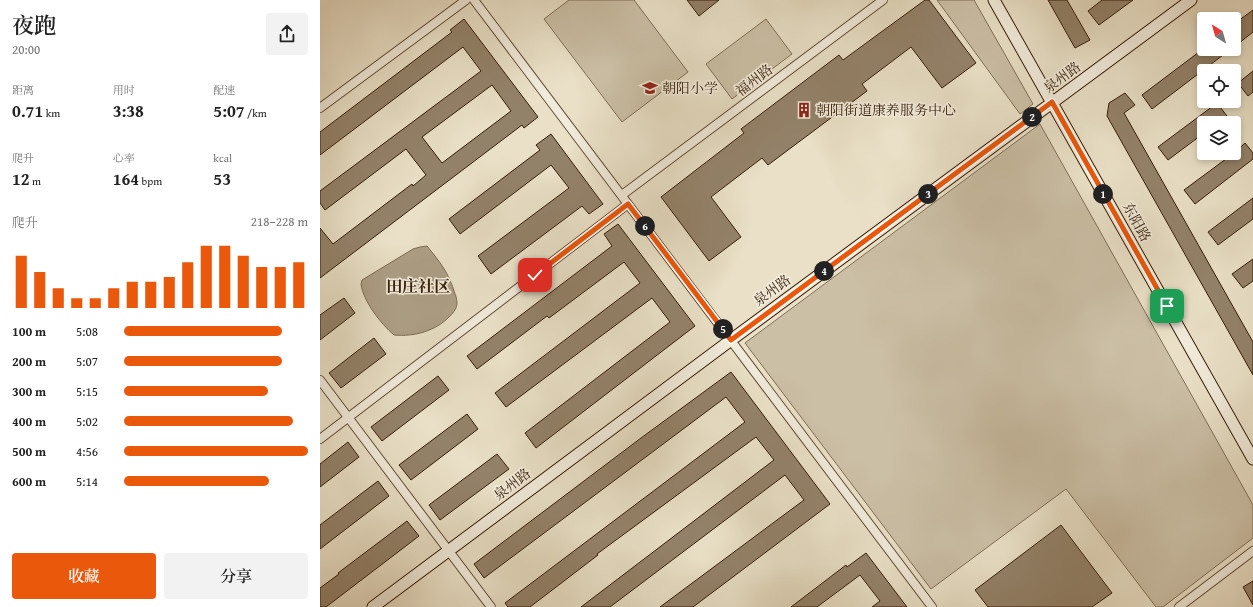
<!DOCTYPE html>
<html lang="zh">
<meta charset="utf-8">
<style>
:root{--surface:#fff;--page:#f2f2f2;--text:#222;--muted:#767676;--accent:#ea580c}
body{margin:0;font-family:"Gentium Book Plus","Noto Serif SC",serif;background:var(--page);color:var(--text);height:100vh;display:flex;flex-direction:column;font-size:15px;white-space:nowrap}
*{box-sizing:border-box;margin:0}
p{font-size:13px;color:var(--muted)}
.icon{flex:none;width:22px;height:22px;fill:none;stroke:currentColor;stroke-width:2;stroke-linecap:round;stroke-linejoin:round}
.map{position:relative;flex:1;overflow:hidden}
.side{display:flex;flex-direction:column;background:var(--surface);width:320px}
.side>*{flex:none}
.needle{width:26px;rotate:323deg}
.buttons{position:absolute;left:877px;top:12px;display:grid;gap:8px}
.buttons a{display:grid;place-items:center;width:44px;height:44px;border-radius:4px;background:var(--surface);box-shadow:0 2px 6px #0003;font-size:20px}
.pin{position:absolute;display:grid;place-items:center;width:34px;height:34px;color:#fff;margin:-17px;border-radius:8px;box-shadow:0 2px 6px #0006}
.km{position:absolute;width:20px;height:20px;margin:-10px;border-radius:50%;background:#222;color:#fff;font-size:11px;line-height:20px;text-align:center}
.round{display:grid;place-items:center;flex:none;width:42px;height:42px;border-radius:4px;background:var(--page)}
.summary{display:flex;align-items:center;justify-content:space-between;height:68px;padding:0 12px}
h1{font-size:22px;font-weight:600;line-height:30px}
.stats{display:grid;grid-template-columns:repeat(3,1fr);gap:6px;height:68px;padding:4px 12px}
.stats div{display:grid;align-content:center}
.stats b{font-size:17px;font-weight:600}
.stats small{font-size:11px;font-weight:400}
.stats p{font-size:11px}
.chart{height:112px;padding:8px 12px}
.chart p{display:flex;justify-content:space-between}
.chart svg{width:100%;height:72px;margin-top:4px;stroke:var(--accent);stroke-width:6}
.cta{display:flex;gap:8px;margin-top:auto;padding:8px 12px}
.cta a{flex:1;height:46px;border-radius:4px;background:var(--accent);color:#fff;font-size:16px;font-weight:600;line-height:46px;text-align:center}
.cta a+a{background:var(--page);color:var(--text)}
ul{padding:0 12px;list-style:none;font-size:13px}
li{display:grid;grid-template-columns:64px 48px 1fr;align-items:center;height:30px}
li i{height:10px;border-radius:5px;background:var(--accent)}
main{display:flex;flex:1;min-height:0}
.map>svg:first-child{display:block}
</style>
<main>
<section class="side">
<div class="summary"><div><h1>夜跑</h1><p>20:00</p></div><a class="round"><svg class="icon" aria-label="share" viewBox="0 0 24 24"><path d="M12 15V3M7 8l5-5 5 5M5 13v7h14v-7"/></svg></a></div>
<div class="stats">
<div><p>距离</p><b>0.71<small> km</small></b></div>
<div><p>用时</p><b>3:38</b></div>
<div><p>配速</p><b>5:07<small> /km</small></b></div>
</div>
<div class="stats">
<div><p>爬升</p><b>12<small> m</small></b></div>
<div><p>心率</p><b>164<small> bpm</small></b></div>
<div><p>kcal</p><b>53</b></div>
</div>
<div class="chart"><p><span>爬升</span>218–228 m</p>
<svg viewBox="0 0 160 44" preserveAspectRatio="none"><path d="M5 44V12M15 44V22M25 44V32M35 44V38M45 44V38M55 44V32M65 44V28M75 44V28M85 44V25M95 44V16M105 44V6M115 44V6M125 44V12M135 44V19M145 44V19M155 44V16"/></svg>
</div>
<ul>
<li><b>100 m</b>5:08<i style="width:86%"></i></li>
<li><b>200 m</b>5:07<i style="width:86%"></i></li>
<li><b>300 m</b>5:15<i style="width:78%"></i></li>
<li><b>400 m</b>5:02<i style="width:92%"></i></li>
<li><b>500 m</b>4:56<i style="width:100%"></i></li>
<li><b>600 m</b>5:14<i style="width:79%"></i></li>
</ul>
<div class="cta"><a>收藏</a><a>分享</a></div>
</section>
<div class="map">
<svg width="933" height="607" viewBox="0 0 933 607">
<rect width="100%" height="100%" fill="#e9e0c7"/>
<filter id="stains"><feTurbulence type="fractalNoise" baseFrequency=".005" numOctaves="4"/><feColorMatrix values="0 0 0 0 .2 0 0 0 0 .09 0 0 0 0 .02 0 0 0 .5 -.17"/></filter>
<radialGradient id="worn" r=".72"><stop offset=".6" stop-color="#630" stop-opacity="0"/><stop offset="1" stop-color="#630" stop-opacity=".3"/></radialGradient>
<path fill="#cbbfa6" stroke="#806e56" d="M249 0H314L368 72 302 122 224 19Z
M617 0H654L713 104 700 114Z
M446 19 472 54 412 99 386 64Z
M720 124 933 505V538L843 607H836L746 489 611 589 425 343Z"/>
<path fill="#ac9e85" stroke="#7d6a52" d="M107 246C120 262 129 273 135 294 136 296 137 300 137 303 137 308 134 312 130 316 116 331 94 337 74 335 61 324 43 301 41 284L42 280 93 249 100 247Z"/>
<path fill="#93826a" stroke="#361d06" fill-rule="evenodd" d="M367 0H399L379 16Z
M605 0H609L656 63 622 88 591 47 542 84 547 91 448 165 442 158 391 197 421 237 389 261 341 197 424 133 421 129 519 55 523 60Z
M728 0H747L770 40 755 48Z
M782 0H813L779 25 768 11Z
M933 10V32L914 47V24Z
M144 19 218 117 204 128 202 125 0 278V228L13 244 92 184 93 186 106 175 86 149 5 210 0 203V191L161 71 143 47 0 155V132L132 32 130 30ZM172 85 191 111 122 163 102 137Z
M883 49H911L832 109 822 95Z
M933 71V92L928 96 918 83Z
M805 93 815 105 804 113 933 342V375L787 116 789 103Z
M897 103 907 116 898 123H884V133L848 160 838 147Z
M231 134 283 204 269 214 262 206 171 274 158 256 249 188 231 165 140 234 129 219 220 150 216 145Z
M925 143 933 153V159L875 204 864 190 914 153Z
M933 198V219L898 245 888 232Z
M298 224 375 326 216 448 205 433 350 322 332 298 186 407 175 393 320 283 304 262 229 318 227 316 157 369 147 356 292 246 284 234Z
M933 259V281L923 288 912 274Z
M24 298 35 313 0 340V315Z
M54 338 66 354 21 388 9 373Z
M411 372 510 504 373 607H340L484 500 465 475 290 607H261L454 460 436 437 277 554 278 555 210 607H188L185 603 425 422 406 397 164 578 154 564 321 438Z
M118 376 129 390 62 441 51 427Z
M147 414 158 429 91 480 79 465Z
M28 442 39 457 0 487V464Z
M177 454 189 469 120 520 109 505Z
M58 481 69 496 0 549V525Z
M87 521 99 536 6 607H0V588L19 574 18 573Z
M741 525 792 593 772 607H668L655 590Z
M546 553 587 607H552L560 601 540 575 497 607H471L526 565 527 567Z
M933 581V605L923 587Z"/>
<g fill="none" stroke-linecap="round" stroke-linejoin="round">
<g stroke="#634e36" stroke-width="10">
<path id="street" d="M154 0 612 607
M0 108 146 0
M302 195 563 0
M0 380 171 607
M0 439 308 204
M859 607 933 551"/>
</g>
<g stroke="#361d06" stroke-width="13">
<path id="secondary" d="M674 0 933 459
M53 607 411 340 871 0"/>
</g>
<use href="#street" stroke="#f1ebdb" stroke-width="8"/>
<use href="#secondary" stroke="#f1ebdb" stroke-width="11"/>
</g>
<g fill="none" stroke-linecap="round" stroke-linejoin="round">
<g stroke="#fff" stroke-width="8">
<path id="route" d="M215 275 308 204 411 340 732 102 847 306"/>
</g>
<use href="#route" stroke="#ea580c" stroke-width="5"/>
</g>
<defs>
<g id="school-bare" transform="scale(1.2)"><path d="M0-5L7-2L0 1L-7-2ZM-4 1L0 2.5L4 1V4Q0 6-4 4Z" fill="#8f2418" stroke="#f1ebdb" stroke-width="2.5" paint-order="stroke"/></g>
<g id="building-bare" transform="scale(1.2)"><path d="M-4-6H4V6H1V3H-1V6H-4ZM-2.5-4.3h1.7v1.8h-1.7ZM.8-4.3h1.7v1.8H.8ZM-2.5-1h1.7V.8h-1.7ZM.8-1h1.7V.8H.8Z" fill="#8f2418" stroke="#f1ebdb" stroke-width="2.5" paint-order="stroke"/></g>
</defs>
<g fill-rule="evenodd">
<use href="#school-bare" x="330" y="88"/>
<use href="#building-bare" x="484" y="110"/>
</g>
<g text-anchor="middle" stroke-width="3.5" stroke-linejoin="round" paint-order="stroke">
<g font-size="14" fill="#361d06" stroke="#f1ebdb">
<text transform="translate(742 77) rotate(-36)" y="5">泉州路</text>
<text transform="translate(434 80) rotate(-37)" y="5">福州路</text>
<text transform="translate(817 222) rotate(61)" y="5">东阳路</text>
<text transform="translate(452 290) rotate(-36)" y="5">泉州路</text>
<text transform="translate(192 484) rotate(-37)" y="5">泉州路</text>
</g>
<g font-size="14" fill="#361d06" stroke="#f1ebdb" text-anchor="start">
<text x="342" y="93">朝阳小学</text>
<text x="496" y="115">朝阳街道康养服务中心</text>
</g>
<g font-size="16" font-weight="bold" fill="#361d06" stroke="#f1ebdb">
<text x="98" y="292">田庄社区</text>
</g>
</g>
<rect width="100%" height="100%" filter="url(#stains)"/>
<rect width="100%" height="100%" fill="url(#worn)"/>
</svg>
<div class="buttons">
<a><svg class="needle" viewBox="-14 -14 28 28"><path d="M0-13l5 13h-10z" fill="#e53935"/><path d="M0 13l5-13h-10z" fill="#767676"/></svg></a>
<a><svg class="icon" aria-label="locate" viewBox="0 0 24 24"><circle cx="12" cy="12" r="6"/><path d="M12 2v4M12 18v4M2 12h4M18 12h4"/></svg></a>
<a><svg class="icon" aria-label="layers" viewBox="0 0 24 24"><path d="M12 4l9 5-9 5-9-5zM3 14l9 5 9-5"/></svg></a>
</div>
<div class="pin" style="left:847px;top:306px;background:#1e9e55"><svg class="icon" aria-label="arrive" viewBox="0 0 24 24"><path d="M6 21V4h12l-3 4 3 4H6"/></svg></div>
<div class="pin" style="left:215px;top:275px;background:#d93025"><svg class="icon" aria-label="check" viewBox="0 0 24 24"><path d="M5 12l5 5 9-10"/></svg></div>
<b class="km" style="left:783px;top:194px">1</b>
<b class="km" style="left:712px;top:117px">2</b>
<b class="km" style="left:608px;top:194px">3</b>
<b class="km" style="left:504px;top:271px">4</b>
<b class="km" style="left:403px;top:329px">5</b>
<b class="km" style="left:325px;top:226px">6</b>
</div>
</main>
